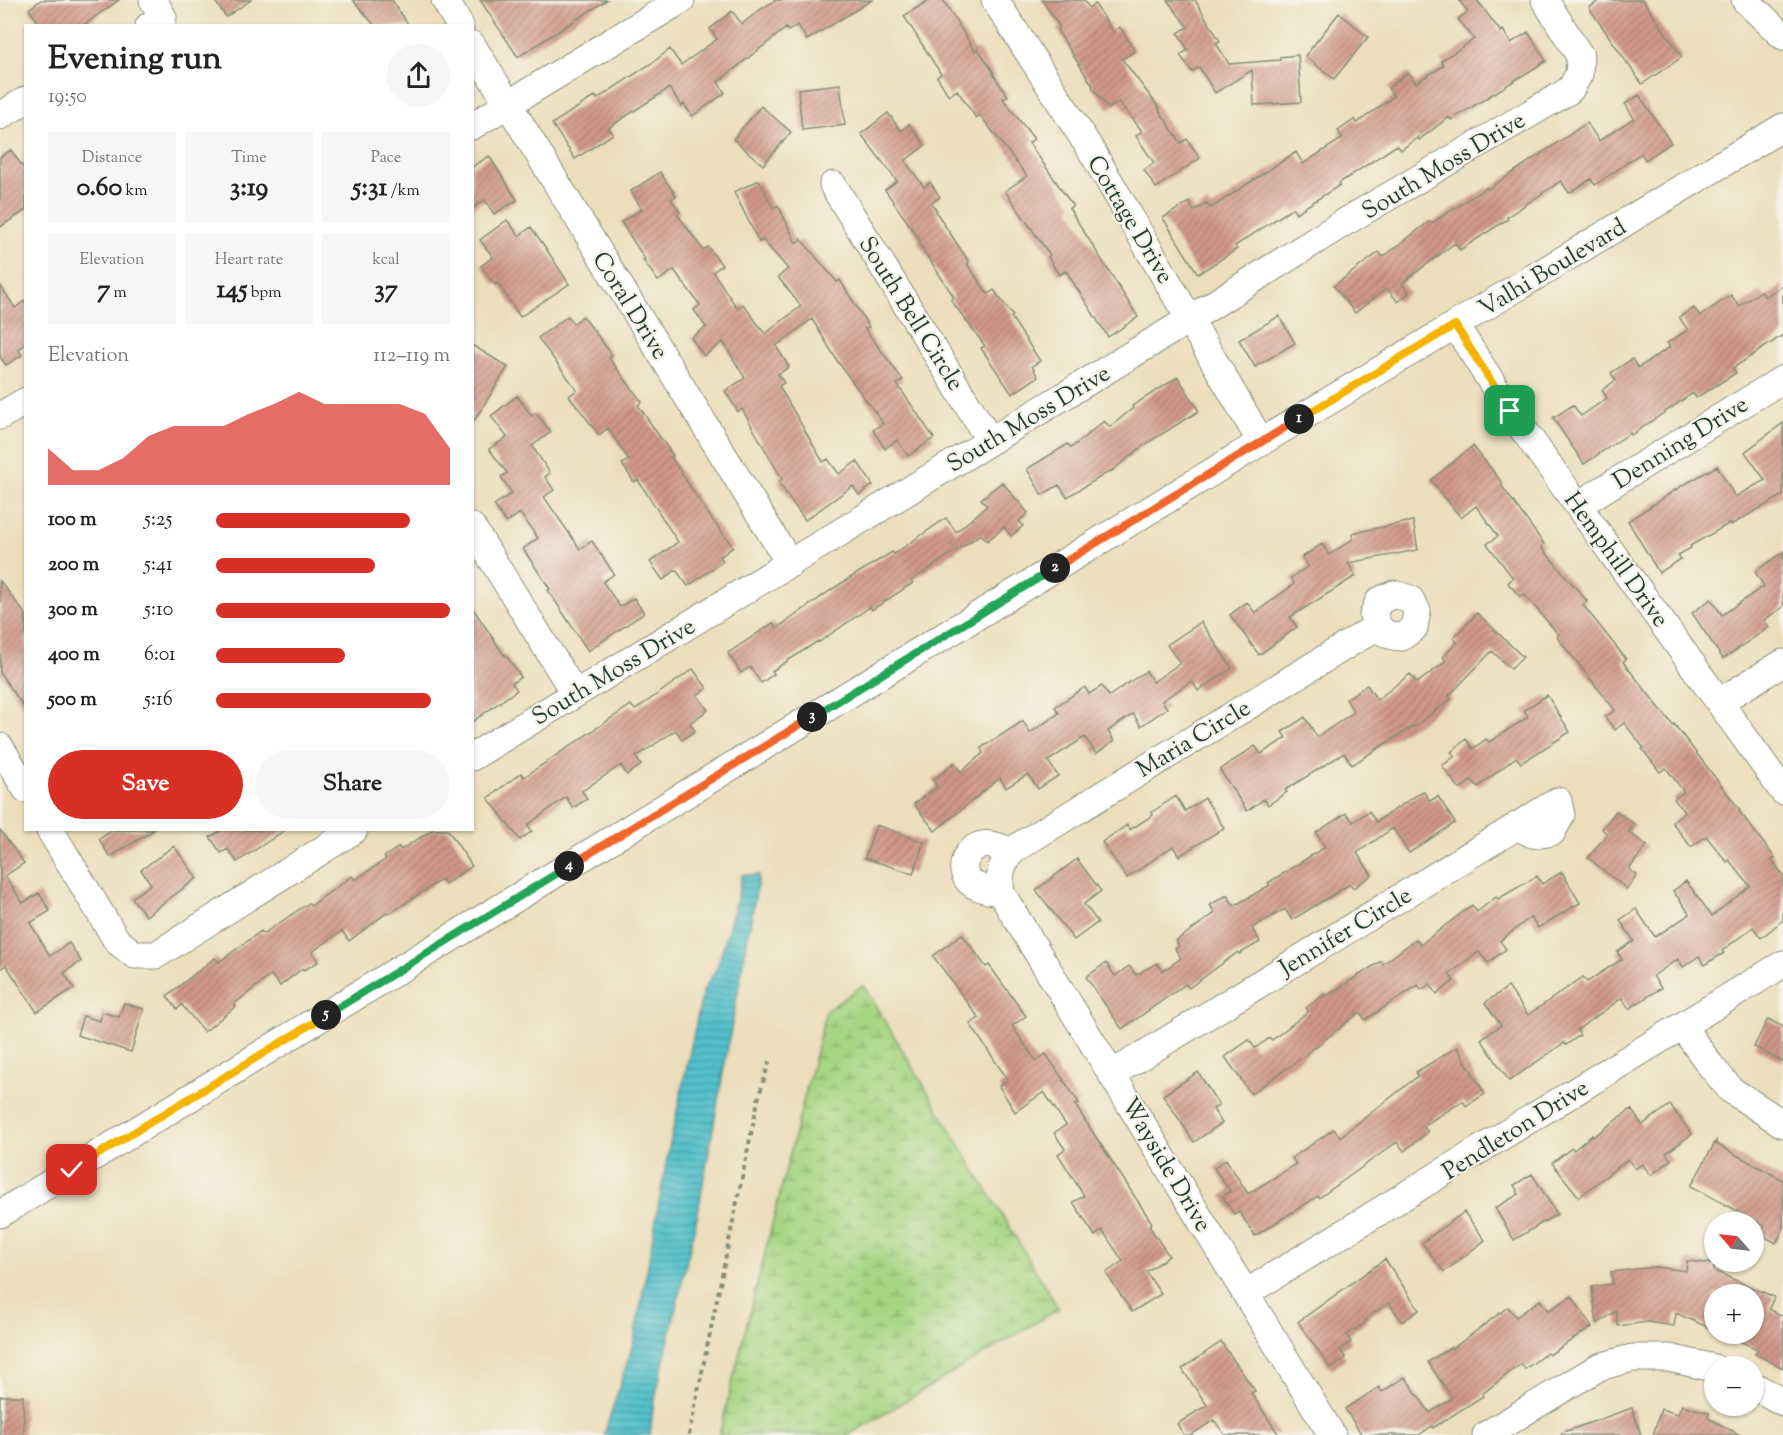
<!DOCTYPE html>
<meta charset="utf-8">
<style>
:root{--surface:#fff;--page:#f6f6f6;--text:#222;--muted:#767676;--accent:#d93025}
body{margin:0;font-family:"Sorts Mill Goudy",serif;background:var(--page);color:var(--text);height:100vh;display:flex;flex-direction:column;font-size:22px;white-space:nowrap}
*{box-sizing:border-box;margin:0}
p{font-size:20px;color:var(--muted)}
.icon{flex:none;width:33px;height:33px;fill:none;stroke:currentColor;stroke-width:2;stroke-linecap:round;stroke-linejoin:round}
.map{position:relative;flex:1;overflow:hidden}
.side{position:absolute;left:24px;top:24px;width:450px;height:807px;display:flex;flex-direction:column;background:var(--surface);border-radius:0px;box-shadow:0 2px 4px #0004}
.side>*{flex:none}
.needle{width:39px;rotate:298deg}
.tools{position:absolute;left:1704px;top:1212px;display:grid;gap:12px}
.tools a{display:grid;place-items:center;width:60px;height:60px;border-radius:50%;background:var(--surface);box-shadow:0 2px 4px #0004;font-size:30px}
.pin{position:absolute;display:grid;place-items:center;width:51px;height:51px;color:#fff;margin:-26px;border-radius:12px;box-shadow:0 3px 9px #0006}
.km{position:absolute;width:30px;height:30px;margin:-15px;border-radius:50%;background:#222;color:#fff;font-size:16px;line-height:30px;text-align:center}
.round{display:grid;place-items:center;flex:none;width:63px;height:63px;border-radius:32px;background:var(--page)}
.overview{display:flex;align-items:center;justify-content:space-between;height:102px;padding:0 24px}
h1{font-size:33px;font-weight:700;line-height:45px}
.metrics{display:grid;grid-template-columns:repeat(3,1fr);gap:9px;height:102px;padding:6px 24px}
.metrics div{display:grid;align-content:center;border-radius:0px;background:var(--page);text-align:center}
.metrics b{font-size:26px;font-weight:700}
.metrics small{font-size:16px;font-weight:400}
.metrics p{font-size:16px}
.chart{height:168px;padding:12px 24px}
.chart p{display:flex;justify-content:space-between}
.chart svg{width:100%;height:108px;margin-top:6px;fill:var(--accent);opacity:.7}
.cta{display:flex;gap:12px;margin-top:auto;padding:12px 24px}
.cta a{flex:1;height:69px;border-radius:36px;background:var(--accent);color:#fff;font-size:24px;font-weight:700;line-height:69px;text-align:center}
.cta a+a{background:var(--page);color:var(--text)}
ul{padding:0 24px;list-style:none;font-size:20px}
li{display:grid;grid-template-columns:96px 72px 1fr;align-items:center;height:45px}
li i{height:15px;border-radius:8px;background:var(--accent)}
.map>svg:first-child{display:block}
</style>
<div class="map">
<svg width="1783" height="1435" viewBox="0 0 1783 1435">
<defs>
<pattern id="wetland-marsh" width="20" height="14" patternUnits="userSpaceOnUse" patternTransform="scale(1.5)"><rect width="20" height="14" fill="#a7d683"/><path d="M1 5h8M5 5V1M11 12h8M15 12V8" fill="none" stroke="#87af6c"/></pattern>
<pattern id="water-rules" width="6" height="5" patternUnits="userSpaceOnUse" patternTransform="scale(1.5)"><rect width="6" height="5" fill="#53c0cb"/><path d="M0 2.5h6" fill="none" stroke="#449da6"/></pattern>
<pattern id="building-hatch" width="6" height="6" patternUnits="userSpaceOnUse" patternTransform="scale(1.5)"><rect width="6" height="6" fill="#d09889"/><path d="M-1 1l2-2M0 6l6-6M5 7l2-2" fill="none" stroke="#a87d71"/></pattern>
</defs>
<rect width="100%" height="100%" fill="#f7f3e8"/>
<filter id="ink" filterUnits="userSpaceOnUse"><feTurbulence type="fractalNoise" baseFrequency=".0167" numOctaves="2"/><feDisplacementMap in="SourceGraphic" scale="12" xChannelSelector="R" yChannelSelector="G"/><feConvolveMatrix kernelMatrix="1 2 1 2 8 2 1 2 1" color-interpolation-filters="sRGB"/></filter>
<filter id="wash" filterUnits="userSpaceOnUse"><feTurbulence type="fractalNoise" baseFrequency=".008" numOctaves="4" result="noise"/><feDisplacementMap in="SourceGraphic" scale="24" xChannelSelector="R" yChannelSelector="G"/><feGaussianBlur stdDeviation="1.35" result="paint"/><feColorMatrix in="noise" values="0 0 0 0 0 0 0 0 0 0 0 0 0 0 0 0 0 1.4 0 .05"/><feComposite in="paint" operator="in"/></filter>
<g filter="url(#wash)">
<rect width="100%" height="100%" fill="#ecdebb"/>
<path fill="url(#wetland-marsh)" stroke="#638a5c" stroke-width="1.5" d="M863 985 1059 1309 849 1435H719L826 1011Z"/>
<path fill="url(#water-rules)" stroke="#397e80" stroke-width="1.5" d="M742 875H759L697 1217 653 1407 650 1435H604L634 1341 667 1158 703 991 717 968 737 899Z"/>
<g id="blocks">
<path fill="url(#building-hatch)" d="M41 0H119L82 26H41L29 9Z
M214 0H251L226 17Z
M353 0H392L409 26H375Z
M480 0H607L518 57Z
M776 0H872L807 40 798 25 788 31 786 28 718 82 725 93 692 116 684 104 682 106 669 88 608 128 613 134 575 159 552 124 595 96 597 99 652 63 670 49 681 65 717 39 710 29 732 11 742 24 761 9Z
M929 0H943L975 51 978 49 994 73 993 74 1008 96 1003 99 1034 139 1029 143 1073 206 1069 208 1138 317 1108 337 1066 271 1059 275 1048 257 1050 255 1005 191 1027 176 980 115 976 118 957 90 949 96 937 77 941 74 904 16Z
M1042 0H1084L1089 8 1095 4 1113 32 1120 27 1135 51 1122 59 1160 109 1159 110 1181 143 1187 139 1200 158 1156 188 1144 170 1154 163 1136 136 1142 131 1119 102 1109 109 1092 87 1093 86 1057 30 1060 27Z
M1167 0H1195L1220 41 1216 43 1229 64 1280 60V57L1298 55 1301 102 1254 105 1252 70 1215 93 1199 67 1192 72 1180 55 1188 50 1178 33 1188 27Z
M1459 0H1477L1501 32 1503 30 1511 43 1528 32 1546 61 1451 120 1449 117 1419 140 1418 137 1401 150 1397 145 1339 183 1340 185 1296 213 1293 208 1235 246 1237 249 1198 274 1163 218 1189 202 1194 211 1207 203 1211 208 1296 152 1303 164 1343 138 1338 131 1355 119 1357 123 1394 96 1388 88 1408 73 1416 83 1444 65 1441 61 1474 39 1458 19 1468 12Z
M1600 0H1643L1682 57 1642 84 1589 8Z
M1339 13 1368 37 1334 79 1305 56Z
M840 84 845 125 802 130 798 89Z
M1639 95 1671 143 1645 160 1641 153 1595 185 1591 179 1569 193 1561 181 1507 217 1508 219 1460 250 1455 243 1402 283 1409 293 1398 302 1387 288 1355 313 1334 286 1379 252 1383 257 1430 221 1432 223 1487 187 1488 189 1587 123 1599 141 1634 118 1625 104Z
M761 106 791 132 763 165 733 139Z
M888 113 901 131 909 124 925 145 905 161 924 187 930 182 940 197 931 203 937 211 936 212 969 262 967 264 988 294 994 290 1013 316 1011 317 1040 361 1032 366 1038 377 1012 394 981 348 985 346 951 300 954 297 918 242 920 240 885 190 897 181 861 134Z
M11 150 26 172V210L0 227V157Z
M489 156 517 200 494 214 485 200 472 208V167Z
M660 172 676 196 671 199 680 212 677 214 703 250 708 247 722 265 713 272 737 308 743 304 765 334 801 306 778 277 788 269 763 240 759 242 734 192 759 180 773 208 778 205 796 243 801 239 837 282 840 280 869 327 865 329 903 380 897 384 934 438 908 456 897 440 885 449 873 430 883 423 838 362 812 319 776 346 789 367 778 374 784 383 779 386 823 462 828 459 839 474 857 461 873 485 859 495 853 486 805 520 778 482 782 479 742 409 738 412 725 391 745 378 723 342 704 356 691 338 706 327 694 310 700 305 674 270 658 281 643 260 645 259 621 222 642 209 631 191Z
M507 220 519 236 531 227 545 247 569 284 520 317 498 283 495 285 481 266 493 257 480 240Z
M0 285 15 308 26 300V344L18 349 22 355 6 365 0 357Z
M1783 285V335L1733 368 1736 373 1696 398 1693 393 1649 423 1631 435 1630 433 1584 464 1553 418 1573 405 1581 416 1607 398 1602 390 1616 380 1611 373 1632 359 1638 368 1670 347 1667 343 1688 330 1679 317 1694 308 1700 316 1731 295 1739 306 1761 291 1765 297Z
M568 316 573 324 583 316 612 355 609 358 642 402 638 405 673 456 671 457 706 511 733 547 720 557 723 561 688 586 676 570 663 580 650 562 678 542 638 480 634 482 622 464 629 460 608 428 599 435 569 396 577 390 538 338Z
M1279 316 1295 343 1255 367 1239 340Z
M472 345 508 367 472 424Z
M1178 377 1199 411 1144 445 1112 471V470L1067 497 1059 485 1042 495 1027 469 1068 444 1071 448 1104 421 1110 427 1133 408 1132 406Z
M517 396 532 416 536 413 551 432 532 446 550 473 545 477 554 490 544 497 580 549 592 541 614 574 603 582 620 607 634 598 644 613 588 651 548 590 550 589 523 549 538 538 520 513 506 523 494 505 512 493 501 477 507 473 489 449 507 437 491 416Z
M1783 423V495L1731 525 1730 523 1690 546 1691 548 1678 555 1681 559 1659 573 1628 521 1680 487 1717 466 1735 497 1765 480 1745 452Z
M1473 446 1503 484 1501 485 1544 544 1541 547 1587 601 1583 605 1626 659 1623 662 1673 725 1674 724 1740 810 1739 811 1775 858 1772 860 1783 875V920L1761 938 1753 927 1722 951 1724 953 1704 965 1699 956 1683 967 1678 959 1653 976 1661 988 1629 1009 1622 998 1577 1030 1580 1035 1566 1045 1564 1043 1509 1081 1481 1039 1501 1025 1485 1003 1508 987 1528 1015 1583 977 1587 982 1622 959 1617 952 1634 941 1620 920 1636 909 1655 937 1690 914 1673 891 1686 881 1712 916 1750 886 1729 860 1727 862 1706 836 1691 847 1672 822 1684 812 1674 799 1684 792 1666 768 1660 772 1642 749 1644 748 1624 723 1615 730 1605 717 1615 710 1557 637 1559 635 1524 594 1520 597 1508 583 1513 578 1487 544 1498 536 1476 506 1461 518 1431 480Z
M1002 482 1028 513 1019 521 1023 526 1011 536 1004 527 987 541 981 534 911 581 913 583 872 610 870 607 819 642 818 641 772 671 774 674 761 683 750 667 741 673 728 653 773 623 777 628 837 586 892 552 894 554 946 518 956 532 987 506 981 499Z
M1413 521 1418 550 1348 563 1356 576 1290 617 1297 627 1259 655 1230 615 1247 602 1255 613 1294 584 1291 578 1308 566 1302 557 1322 544 1329 555 1353 539 1352 533Z
M1783 552V607L1764 620 1769 627 1723 659 1692 613 1711 599 1722 615 1764 586 1755 572Z
M0 581 26 615V710L0 673Z
M472 607 504 655 505 654 521 677 512 683 517 690 472 722Z
M1477 613 1523 657 1511 669 1492 651 1449 696 1451 699 1414 727 1413 726 1352 765 1344 753 1285 790 1287 792 1268 805 1264 799 1247 811 1220 770 1255 746 1261 754 1286 738 1282 732 1305 717 1317 737 1354 712 1346 699 1367 685 1377 700 1410 674 1417 683 1446 661 1443 657 1457 642 1453 638Z
M1201 622 1232 668 1198 691 1192 681 1162 701 1167 708 1141 726 1133 714 1108 731 1114 741 1096 754 1085 737 1048 761 1058 776 1038 789 1028 774 1006 788 1000 778 935 831 914 804 937 786 933 780 954 763 961 772 983 753 981 748 1023 721 1030 733 1059 713 1055 707 1085 687 1089 694 1102 686 1109 696 1146 671 1153 682 1180 663 1167 645Z
M693 669 707 688 697 695 708 710 690 723 695 731 682 740 676 730 636 757 641 765 627 775 621 765 582 791 587 799 573 808 566 797 528 825 532 831 520 840 488 798 521 773 524 777 631 705 635 710Z
M1547 695 1570 732 1521 763 1516 757 1478 787 1472 780 1460 789 1442 766 1455 756 1451 752 1466 739 1473 749 1486 739 1489 742 1528 717 1524 710Z
M1423 791 1430 801 1438 796 1455 823 1409 853 1393 828 1357 853 1372 875 1353 888 1350 884 1292 920 1285 909 1252 928 1260 942 1239 954 1238 952 1189 988 1186 984 1122 1029 1086 977 1106 963 1115 976 1129 966 1136 975 1157 963 1163 971 1181 958 1175 949 1179 946 1176 941 1215 913 1210 905 1227 895 1234 906 1270 885 1268 883 1325 847 1316 833 1346 813 1353 822 1369 811 1376 822Z
M1176 796 1185 811 1205 798 1224 828 1179 856 1173 846 1127 878 1102 842 1127 825 1130 830 1153 815 1152 812Z
M1616 811 1634 824 1629 832 1647 846 1629 869 1637 875 1627 889 1588 858 1607 834 1602 829Z
M876 825 924 842 913 874 865 858Z
M0 830 24 863 5 876 23 903 39 893 50 911 30 923 50 956 69 943 81 961 64 973 74 988 37 1012 6 965 0 969Z
M113 830H154L110 857 99 839Z
M222 830H285L237 862 228 849 221 853 210 837Z
M432 830H448L472 866 445 884 442 879 389 914 388 912 349 941 342 931 312 952 318 962 304 970 303 968 280 986 271 975 234 1004 236 1006 204 1032 182 1005 177 1009 167 996 215 958 219 962 261 931 263 934 309 903 311 906 352 876 355 880 386 859 384 857 399 847 401 850Z
M174 846 197 878 146 916 132 898 151 884 141 870Z
M1077 859 1101 891 1084 904 1098 922 1074 940 1036 890Z
M1562 872 1580 903 1538 928 1531 917 1500 941 1506 949 1488 963 1479 952 1449 974 1454 981 1437 994 1430 984 1421 990 1418 985 1365 1020 1360 1012 1296 1062 1251 1094 1225 1057 1249 1040 1255 1048 1270 1038 1272 1040 1309 1011 1306 1008 1325 994 1327 996 1381 961 1383 964 1416 939 1420 945 1472 905 1477 912 1496 897 1498 899 1537 876 1542 884Z
M962 934 986 967 989 965 1026 1016 1012 1026 1036 1061 1046 1054 1079 1103 1075 1105 1152 1223 1149 1226 1169 1256 1146 1272 1161 1294 1132 1312 1106 1273 1123 1261 1102 1230 1095 1236 1073 1202 1084 1196 1058 1154 1065 1149 1054 1133 1066 1125 1044 1092 1015 1112 999 1086 1008 1080 970 1024 979 1018 933 956Z
M124 1003 144 1009 131 1052 77 1035 83 1016 100 1021 102 1012 119 1017Z
M1768 1019 1783 1027V1062L1754 1047Z
M1457 1047 1485 1094 1466 1106 1463 1101 1423 1126 1428 1132 1404 1151 1397 1142 1319 1198 1318 1196 1255 1236 1239 1211 1234 1214 1222 1196 1230 1191 1214 1168 1226 1159 1248 1194 1296 1164 1292 1158 1334 1129 1340 1137 1418 1076 1416 1072Z
M1198 1072 1219 1105 1213 1109 1222 1123 1194 1142 1163 1095Z
M1670 1105 1692 1134 1666 1153 1671 1160 1651 1175 1642 1164 1635 1169 1628 1159 1579 1197 1552 1163 1572 1148 1574 1150 1592 1135 1593 1137 1631 1109 1642 1125Z
M1716 1141V1144L1783 1180V1229L1776 1243 1760 1234 1765 1226 1691 1186Z
M1532 1174 1557 1214 1514 1240 1495 1208 1519 1194 1514 1185Z
M1464 1212 1485 1240 1444 1272 1422 1243Z
M1385 1259 1419 1310 1402 1322 1389 1303 1365 1319 1367 1321 1347 1335 1351 1342 1340 1350 1346 1358 1331 1369 1298 1322Z
M1687 1261 1714 1264V1271L1774 1297 1769 1309 1783 1316V1368L1755 1354 1758 1349 1722 1334H1754V1294H1714V1330L1676 1313 1674 1326 1648 1322 1618 1326 1616 1311 1597 1324 1592 1287 1613 1284 1611 1272 1656 1267 1686 1271Z
M1572 1296 1592 1327 1549 1355 1547 1353 1525 1369 1521 1364 1482 1394 1483 1396 1433 1428 1432 1426 1419 1435H1362L1345 1409 1379 1387 1382 1392 1405 1377 1430 1413 1452 1398 1428 1362 1451 1347 1452 1349 1508 1307 1516 1317 1540 1300 1548 1311Z
M1221 1342 1255 1391 1251 1393 1279 1435H1225L1214 1420 1191 1435H1184L1177 1424 1207 1405 1182 1369Z
M0 1396H23L24 1435H0Z
M1682 1405 1709 1413 1708 1418 1740 1435H1653L1661 1409 1678 1414Z
M1632 1408 1641 1435H1562L1561 1433Z"/>
</g>
</g>
<g filter="url(#ink)">
<use href="#blocks" fill-opacity="0" stroke="#868e78" stroke-width="1.5"/>
<g fill="none" stroke-linecap="round" stroke-linejoin="round">
<g stroke="#868e78" stroke-width="29">
<path id="minor" d="M445 0 460 26
M995 0 1094 155 1261 442
M1745 0 1783 36
M149 26 163 17 153 0
M472 45 790 564
M0 116 26 100
M472 126 681 0
M833 185 990 441
M1455 325 1510 411 1783 791
M0 416 26 401
M1578 505 1783 379
M472 527 575 694
M1394 594 1410 599 1417 611 1414 628 1402 637C1383 636 1380 631 1373 615L1379 601Z
M1719 702 1783 663
M0 747 26 789
M472 757 1190 319 1345 222 1570 90 1579 74 1580 56 1545 0
M50 830 117 941 135 955H156L354 830
M1001 893C991 890 978 889 970 882 957 870 966 848 982 845 989 843 1004 848 1010 852
M1682 1026 1710 1065 1731 1090 1783 1124
M1112 1074 1558 801 1561 815 1552 832C1536 836 1531 836 1518 825
M0 1214 1261 442 1783 127
M1246 1293 1783 964
M1754 1386 1783 1402
M1332 1435 1001 893C998 873 1002 858 1019 846L1378 626
M1486 1435 1599 1367 1632 1358H1669L1714 1368"/>
</g>
<path stroke="#868e78" stroke-width="4" stroke-dasharray="4.5 4.5" stroke-linecap="butt" d="M689 1435 758 1100 770 1058"/>
<use href="#minor" stroke="#fff" stroke-width="27"/>
</g>
</g>
<g fill="none" stroke-linecap="round" stroke-linejoin="round" filter="url(#ink)">
<g stroke="#fff" stroke-width="12">
<path id="split-1" d="M1299 419 1455 325 1510 411"/>
</g>
<g stroke="#fff" stroke-width="12">
<path id="split-2" d="M1055 568 1299 419"/>
</g>
<g stroke="#fff" stroke-width="12">
<path id="split-3" d="M812 717 1055 568"/>
</g>
<g stroke="#fff" stroke-width="12">
<path id="split-4" d="M569 866 812 717"/>
</g>
<g stroke="#fff" stroke-width="12">
<path id="split-5" d="M326 1015 569 866"/>
</g>
<g stroke="#fff" stroke-width="12">
<path id="split-6" d="M72 1170 326 1015"/>
</g>
<use href="#split-1" stroke="#f5b400" stroke-width="8"/>
<use href="#split-2" stroke="#f0652b" stroke-width="8"/>
<use href="#split-3" stroke="#22a559" stroke-width="8"/>
<use href="#split-4" stroke="#f0652b" stroke-width="8"/>
<use href="#split-5" stroke="#22a559" stroke-width="8"/>
<use href="#split-6" stroke="#f5b400" stroke-width="8"/>
</g>
<g text-anchor="middle" stroke-width="4.5" stroke-linejoin="round" paint-order="stroke">
<g font-size="24" fill="#1f3d34" stroke="#f7f3e8">
<text transform="translate(1443 165) rotate(-31)" y="8">South Moss Drive</text>
<text transform="translate(1131 219) rotate(59)" y="8">Cottage Drive</text>
<text transform="translate(1552 267) rotate(-31)" y="8">Valhi Boulevard</text>
<text transform="translate(631 305) rotate(58)" y="8">Coral Drive</text>
<text transform="translate(912 313) rotate(58)" y="8">South Bell Circle</text>
<text transform="translate(1028 418) rotate(-31)" y="8">South Moss Drive</text>
<text transform="translate(1680 442) rotate(-32)" y="8">Denning Drive</text>
<text transform="translate(1617 559) rotate(54)" y="8">Hemphill Drive</text>
<text transform="translate(613 671) rotate(-31)" y="8">South Moss Drive</text>
<text transform="translate(1193 738) rotate(-31)" y="8">Maria Circle</text>
<text transform="translate(1345 931) rotate(-31)" y="8">Jennifer Circle</text>
<text transform="translate(1515 1129) rotate(-32)" y="8">Pendleton Drive</text>
<text transform="translate(1167 1164) rotate(59)" y="8">Wayside Drive</text>
</g>
</g>
</svg>
<div class="tools">
<a><svg class="needle" viewBox="-14 -14 28 28"><path d="M0-13l5 13h-10z" fill="#e53935"/><path d="M0 13l5-13h-10z" fill="#767676"/></svg></a>
<a>+</a>
<a>−</a>
</div>
<div class="pin" style="left:1510px;top:411px;background:#1e9e55"><svg class="icon" aria-label="arrive" viewBox="0 0 24 24"><path d="M6 21V4h12l-3 4 3 4H6"/></svg></div>
<div class="pin" style="left:72px;top:1170px;background:#d93025"><svg class="icon" aria-label="check" viewBox="0 0 24 24"><path d="M5 12l5 5 9-10"/></svg></div>
<b class="km" style="left:1299px;top:419px">1</b>
<b class="km" style="left:1055px;top:568px">2</b>
<b class="km" style="left:812px;top:717px">3</b>
<b class="km" style="left:569px;top:866px">4</b>
<b class="km" style="left:326px;top:1015px">5</b>
<section class="side">
<div class="overview"><div><h1>Evening run</h1><p>19:50</p></div><a class="round"><svg class="icon" aria-label="share" viewBox="0 0 24 24"><path d="M12 15V3M7 8l5-5 5 5M5 13v7h14v-7"/></svg></a></div>
<div class="metrics">
<div><p>Distance</p><b>0.60<small> km</small></b></div>
<div><p>Time</p><b>3:19</b></div>
<div><p>Pace</p><b>5:31<small> /km</small></b></div>
</div>
<div class="metrics">
<div><p>Elevation</p><b>7<small> m</small></b></div>
<div><p>Heart rate</p><b>145<small> bpm</small></b></div>
<div><p>kcal</p><b>37</b></div>
</div>
<div class="chart"><p><span>Elevation</span>112–119 m</p>
<svg viewBox="0 0 160 44" preserveAspectRatio="none"><path d="M0 44V29L10 38L20 38L30 33L40 24L50 20L60 20L70 20L80 15L90 11L100 6L110 11L120 11L130 11L140 11L150 15L160 29V44z"/></svg>
</div>
<ul>
<li><b>100 m</b>5:25<i style="width:83%"></i></li>
<li><b>200 m</b>5:41<i style="width:68%"></i></li>
<li><b>300 m</b>5:10<i style="width:100%"></i></li>
<li><b>400 m</b>6:01<i style="width:55%"></i></li>
<li><b>500 m</b>5:16<i style="width:92%"></i></li>
</ul>
<div class="cta"><a>Save</a><a>Share</a></div>
</section>
</div>
